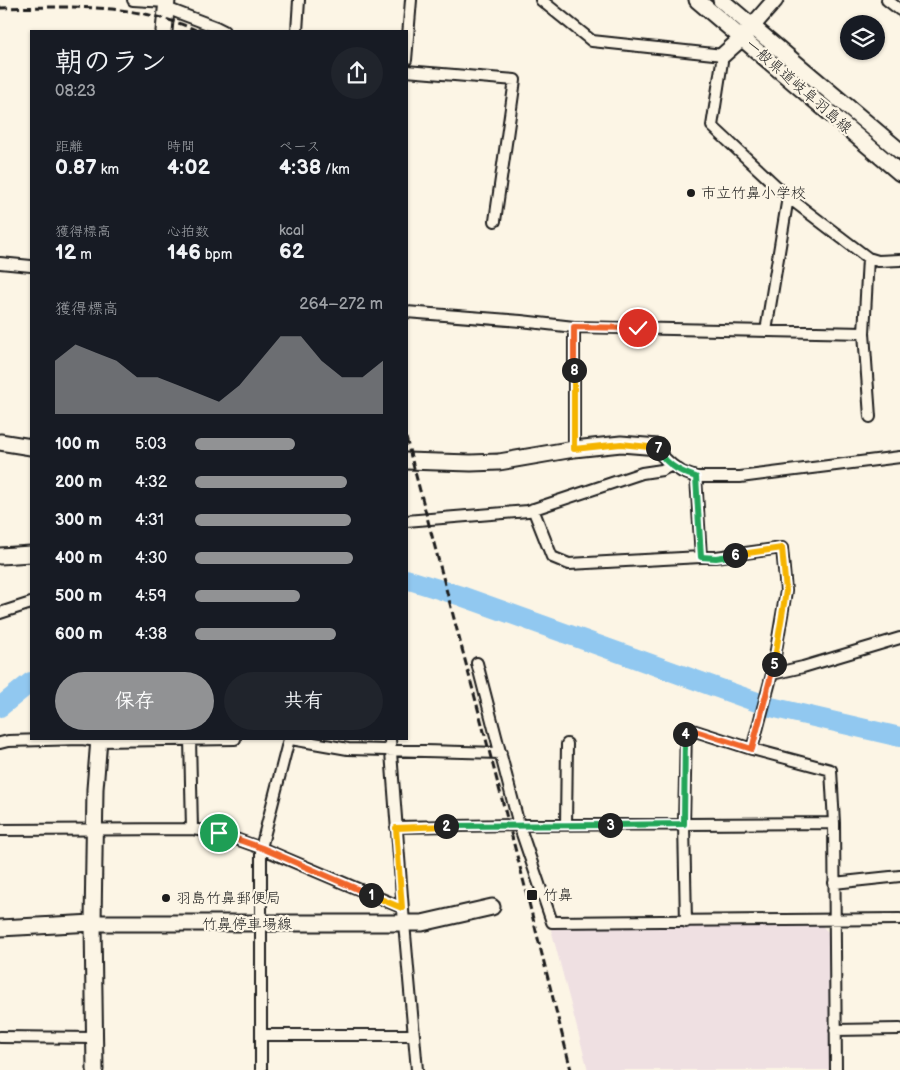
<!DOCTYPE html>
<html lang="ja">
<meta charset="utf-8">
<style>
:root{--surface:#171b24;--page:#20242c;--text:#f1f3f6;--muted:#9ea1a6;--accent:#919294}
body{margin:0;font-family:"Balsamiq Sans","Klee One",sans-serif;background:var(--page);color:var(--text);height:100vh;display:flex;flex-direction:column;font-size:19px;white-space:nowrap}
*{box-sizing:border-box;margin:0}
p{font-size:16px;color:var(--muted)}
.icon{flex:none;width:28px;height:28px;fill:none;stroke:currentColor;stroke-width:2;stroke-linecap:round;stroke-linejoin:round}
.map{position:relative;flex:1;overflow:hidden}
.details{position:absolute;left:30px;top:30px;width:378px;height:710px;display:flex;flex-direction:column;background:var(--surface);border-radius:0px;box-shadow:0 1px 4px #0004}
.details>*{flex:none}
.tools{position:absolute;left:840px;top:15px;display:grid;gap:10px}
.tools a{display:grid;place-items:center;width:45px;height:45px;border-radius:50%;background:var(--surface);box-shadow:0 1px 4px #0004;font-size:25px}
.pin{position:absolute;display:grid;place-items:center;width:42px;height:42px;color:#fff;margin:-21px;border:2px solid #fff;border-radius:50%;box-shadow:0 1px 5px #0007}
.km{position:absolute;width:25px;height:25px;margin:-12px;border-radius:50%;background:#222;color:#fff;font-size:14px;line-height:25px;text-align:center}
.round{display:grid;place-items:center;flex:none;width:52px;height:52px;border-radius:26px;background:var(--page)}
.overview{display:flex;align-items:center;justify-content:space-between;height:85px;padding:0 25px}
h1{font-size:28px;font-weight:700;line-height:38px}
.figures{display:grid;grid-template-columns:repeat(3,1fr);gap:8px;height:85px;padding:5px 25px}
.figures div{display:grid;align-content:center}
.figures b{font-size:21px;font-weight:700}
.figures small{font-size:14px;font-weight:400}
.figures p{font-size:14px}
.chart{height:140px;padding:10px 25px}
.chart p{display:flex;justify-content:space-between}
.chart svg{width:100%;height:90px;margin-top:5px;fill:var(--accent);opacity:.7}
.primary-button{display:flex;gap:10px;margin-top:auto;padding:10px 25px}
.primary-button a{flex:1;height:58px;border-radius:30px;background:var(--accent);color:#fff;font-size:20px;font-weight:700;line-height:58px;text-align:center}
.primary-button a+a{background:var(--page);color:var(--text)}
ul{padding:0 25px;list-style:none;font-size:16px}
li{display:grid;grid-template-columns:80px 60px 1fr;align-items:center;height:38px}
li i{height:12px;border-radius:6px;background:var(--accent)}
.map>svg:first-child{display:block}
</style>
<div class="map">
<svg width="900" height="1070" viewBox="0 0 900 1070">
<rect width="100%" height="100%" fill="#fcf5e5"/>
<filter id="ink" filterUnits="userSpaceOnUse"><feTurbulence type="fractalNoise" baseFrequency=".02" numOctaves="2"/><feDisplacementMap in="SourceGraphic" scale="10" xChannelSelector="R" yChannelSelector="G"/><feConvolveMatrix kernelMatrix="1 2 1 2 8 2 1 2 1" color-interpolation-filters="sRGB"/></filter>
<g filter="url(#ink)">
<path fill="#efe0e2" d="M820 924 829 933 830 1070H588L551 929 563 927Z"/>
<g fill="none" stroke-linecap="round" stroke-linejoin="round">
<path stroke="#91c8f0" stroke-width="20" d="M406 579 461 596 771 707 900 737
M0 707 31 682"/>
<g stroke="#1c1c1c" stroke-width="14">
<path id="street" d="M133 0 167 2
M541 0 592 41 723 55 712 126 788 197 868 258 878 261 900 260
M887 0 900 10
M166 8 216 27 224 31
M297 31 299 0
M406 60 411 0
M406 71 515 80 495 221
M868 258 864 333 870 417
M0 263 31 266
M406 312 521 321 574 327 864 333
M574 327V449
M766 331 788 197
M658 447 661 455 672 465 682 472 696 477H740L900 457
M696 477 701 557H716L782 548 786 591 772 674 752 749
M533 509 552 557 569 564 701 557
M406 521 528 511 642 473 662 470 672 465
M0 613 31 603
M477 663 519 825 552 922 900 919
M772 674 803 667 900 638
M81 739 99 741 235 739
M190 739 192 829
M291 739 348 749 501 753
M390 739 404 923 417 1070
M0 743 8 741 81 739
M566 825 567 744
M396 827 519 825 834 823
M0 830 192 829 219 833 261 848 403 908
M834 883 900 876
M686 922 684 824 686 728 752 749 831 770 834 823 836 1070
M835 1030 900 1029
M261 1035H414
M0 1037 95 1038
M261 1070V848L289 739"/>
</g>
<g stroke="#1c1c1c" stroke-width="19">
<path id="secondary" d="M697 0 900 173
M721 0 900 151
M164 31 167 0
M723 55 742 38 775 0
M0 442 31 447
M406 461 471 463 499 462 574 449 621 444 658 447
M0 556 31 554
M0 928 93 923H422L492 907
M95 1070 93 923 95 789 99 739"/>
</g>
<use href="#street" stroke="#fcf5e5" stroke-width="10"/>
<use href="#secondary" stroke="#fcf5e5" stroke-width="15"/>
<path stroke="#1c1c1c" stroke-width="3" stroke-dasharray="8 4" stroke-linecap="butt" d="M0 8C68 7 135 2 198 31
M406 438 520 867 571 1070"/>
</g>
</g>
<g fill="none" stroke-linecap="round" stroke-linejoin="round" filter="url(#ink)">
<g stroke="#fff" stroke-width="10">
<path id="split-1" d="M219 833 262 848 371 895"/>
</g>
<g stroke="#fff" stroke-width="10">
<path id="split-2" d="M371 895 402 908 396 828 446 826"/>
</g>
<g stroke="#fff" stroke-width="10">
<path id="split-3" d="M446 826 610 825"/>
</g>
<g stroke="#fff" stroke-width="10">
<path id="split-4" d="M610 825 684 824 685 734"/>
</g>
<g stroke="#fff" stroke-width="10">
<path id="split-5" d="M685 734 686 728 752 749 774 664"/>
</g>
<g stroke="#fff" stroke-width="10">
<path id="split-6" d="M735 555 782 548 786 591 774 664"/>
</g>
<g stroke="#fff" stroke-width="10">
<path id="split-7" d="M658 448C664 464 680 472 696 477L701 557 716 558 735 555"/>
</g>
<g stroke="#fff" stroke-width="10">
<path id="split-8" d="M574 370V449L621 444 658 448"/>
</g>
<g stroke="#fff" stroke-width="10">
<path id="split-9" d="M574 370V327L638 328"/>
</g>
<use href="#split-1" stroke="#f0652b" stroke-width="6"/>
<use href="#split-2" stroke="#f5b400" stroke-width="6"/>
<use href="#split-3" stroke="#22a559" stroke-width="6"/>
<use href="#split-4" stroke="#22a559" stroke-width="6"/>
<use href="#split-5" stroke="#f0652b" stroke-width="6"/>
<use href="#split-6" stroke="#f5b400" stroke-width="6"/>
<use href="#split-7" stroke="#22a559" stroke-width="6"/>
<use href="#split-8" stroke="#f5b400" stroke-width="6"/>
<use href="#split-9" stroke="#f0652b" stroke-width="6"/>
</g>
<g fill="#1c1c1c" stroke="#fcf5e5" stroke-width="2">
<circle cx="691" cy="193" r="5"/>
<rect x="526" y="889" width="12" height="12" rx="2.5"/>
<circle cx="166" cy="898" r="5"/>
</g>
<g text-anchor="middle" stroke-width="4.5" stroke-linejoin="round" paint-order="stroke">
<g font-size="15" fill="#1c1c1c" stroke="#fcf5e5">
<text transform="translate(799 86) rotate(41)" y="5">一般県道岐阜羽島線</text>
<text x="247" y="929">竹鼻停車場線</text>
</g>
<g font-size="15" fill="#1c1c1c" stroke="#fcf5e5" text-anchor="start">
<text x="701" y="198">市立竹鼻小学校</text>
<text x="543" y="900">竹鼻</text>
<text x="176" y="903">羽島竹鼻郵便局</text>
</g>
</g>
</svg>
<div class="tools">
<a><svg class="icon" aria-label="layers" viewBox="0 0 24 24"><path d="M12 4l9 5-9 5-9-5zM3 14l9 5 9-5"/></svg></a>
</div>
<div class="pin" style="left:219px;top:833px;background:#1e9e55"><svg class="icon" aria-label="arrive" viewBox="0 0 24 24"><path d="M6 21V4h12l-3 4 3 4H6"/></svg></div>
<div class="pin" style="left:638px;top:328px;background:#d93025"><svg class="icon" aria-label="check" viewBox="0 0 24 24"><path d="M5 12l5 5 9-10"/></svg></div>
<b class="km" style="left:371px;top:895px">1</b>
<b class="km" style="left:446px;top:826px">2</b>
<b class="km" style="left:610px;top:825px">3</b>
<b class="km" style="left:685px;top:734px">4</b>
<b class="km" style="left:774px;top:664px">5</b>
<b class="km" style="left:735px;top:555px">6</b>
<b class="km" style="left:658px;top:448px">7</b>
<b class="km" style="left:574px;top:370px">8</b>
<section class="details">
<div class="overview"><div><h1>朝のラン</h1><p>08:23</p></div><a class="round"><svg class="icon" aria-label="share" viewBox="0 0 24 24"><path d="M12 15V3M7 8l5-5 5 5M5 13v7h14v-7"/></svg></a></div>
<div class="figures">
<div><p>距離</p><b>0.87<small> km</small></b></div>
<div><p>時間</p><b>4:02</b></div>
<div><p>ペース</p><b>4:38<small> /km</small></b></div>
</div>
<div class="figures">
<div><p>獲得標高</p><b>12<small> m</small></b></div>
<div><p>心拍数</p><b>146<small> bpm</small></b></div>
<div><p>kcal</p><b>62</b></div>
</div>
<div class="chart"><p><span>獲得標高</span>264–272 m</p>
<svg viewBox="0 0 160 44" preserveAspectRatio="none"><path d="M0 44V18L10 10L20 14L30 18L40 26L50 26L60 30L70 34L80 38L90 30L100 18L110 6L120 6L130 18L140 26L150 26L160 18V44z"/></svg>
</div>
<ul>
<li><b>100 m</b>5:03<i style="width:53%"></i></li>
<li><b>200 m</b>4:32<i style="width:81%"></i></li>
<li><b>300 m</b>4:31<i style="width:83%"></i></li>
<li><b>400 m</b>4:30<i style="width:84%"></i></li>
<li><b>500 m</b>4:59<i style="width:56%"></i></li>
<li><b>600 m</b>4:38<i style="width:75%"></i></li>
</ul>
<div class="primary-button"><a>保存</a><a>共有</a></div>
</section>
</div>
